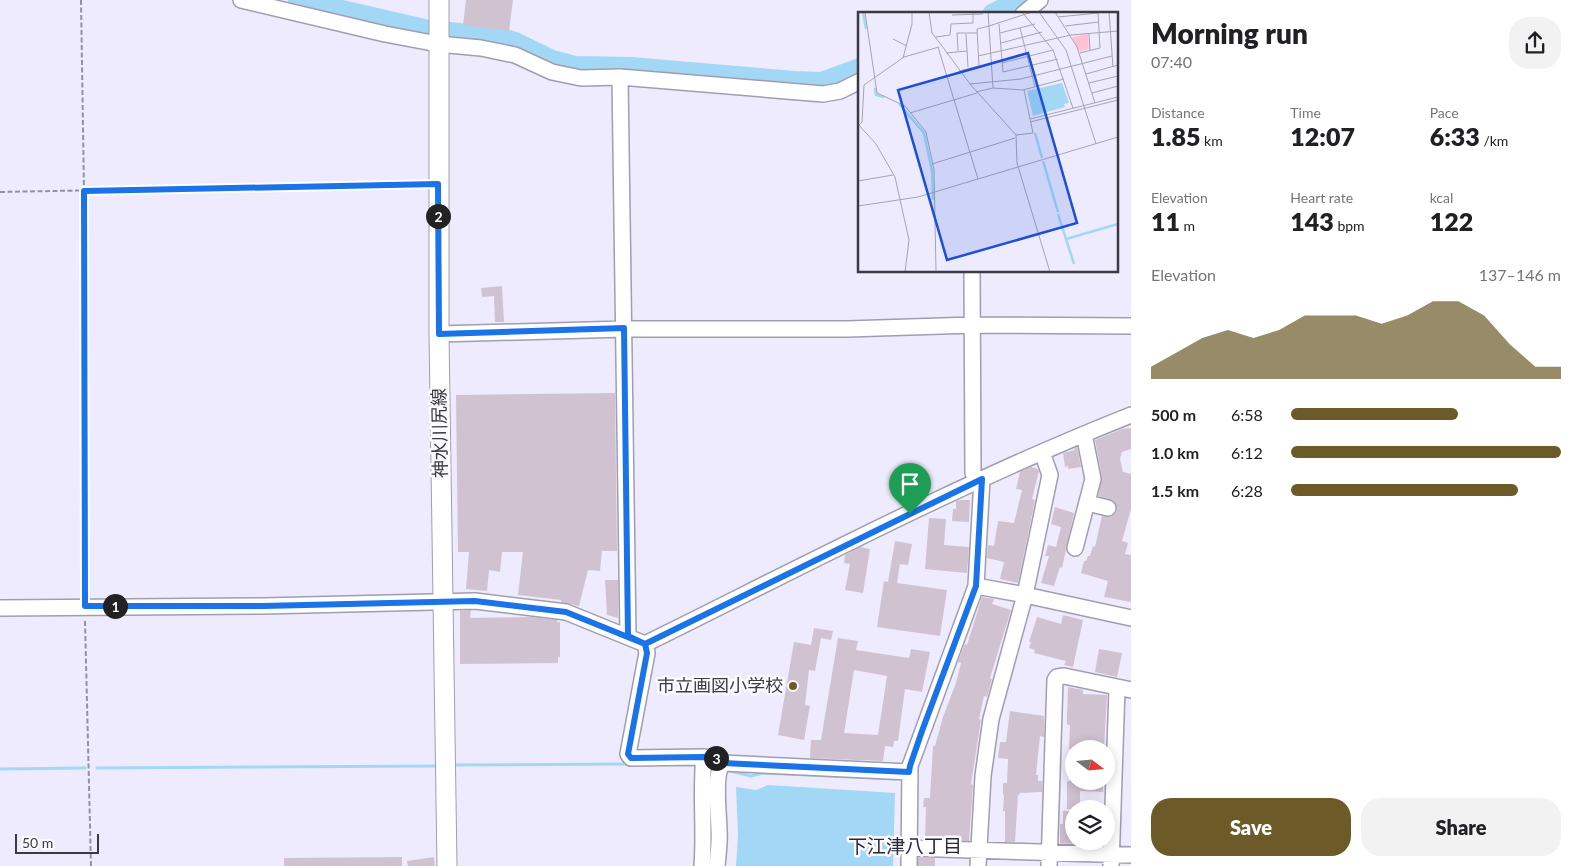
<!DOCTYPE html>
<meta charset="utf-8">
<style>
:root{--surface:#fff;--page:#f2f2f2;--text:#202124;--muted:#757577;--accent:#6c5b29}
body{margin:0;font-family:Lato,"Noto Sans JP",sans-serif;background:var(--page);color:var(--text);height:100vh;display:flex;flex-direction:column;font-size:19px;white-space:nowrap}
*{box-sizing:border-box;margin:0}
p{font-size:16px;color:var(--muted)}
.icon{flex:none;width:28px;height:28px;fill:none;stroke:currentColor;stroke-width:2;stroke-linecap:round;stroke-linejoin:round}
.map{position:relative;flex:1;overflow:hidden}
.drawer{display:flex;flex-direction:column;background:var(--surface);width:450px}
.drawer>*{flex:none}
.needle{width:32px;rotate:106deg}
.controls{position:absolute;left:1065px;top:740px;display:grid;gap:10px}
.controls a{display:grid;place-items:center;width:50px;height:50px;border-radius:50%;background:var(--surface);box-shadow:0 2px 12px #0003;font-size:25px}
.scale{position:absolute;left:15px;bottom:12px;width:84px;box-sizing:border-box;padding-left:5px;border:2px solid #3b3941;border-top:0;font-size:14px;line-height:18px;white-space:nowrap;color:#3b3941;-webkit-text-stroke:4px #fbfafe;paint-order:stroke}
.pin{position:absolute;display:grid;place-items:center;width:42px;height:42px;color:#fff;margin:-51px -21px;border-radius:50% 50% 50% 0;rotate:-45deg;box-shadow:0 0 5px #0007}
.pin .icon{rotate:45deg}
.km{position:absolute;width:25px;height:25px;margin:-12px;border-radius:50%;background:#222;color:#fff;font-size:14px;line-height:25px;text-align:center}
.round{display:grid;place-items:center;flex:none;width:52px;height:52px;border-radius:20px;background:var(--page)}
.head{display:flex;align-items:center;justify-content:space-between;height:85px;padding:0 20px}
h1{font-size:28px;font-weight:800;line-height:38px}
.stats{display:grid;grid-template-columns:repeat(3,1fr);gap:8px;height:85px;padding:5px 20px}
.stats div{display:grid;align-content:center}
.stats b{font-size:25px;font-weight:800}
.stats small{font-size:14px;font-weight:400}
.stats p{font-size:14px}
.chart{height:140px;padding:10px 20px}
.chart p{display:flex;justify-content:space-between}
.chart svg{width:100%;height:90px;margin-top:5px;fill:var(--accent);opacity:.7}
.action{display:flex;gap:10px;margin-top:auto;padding:10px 20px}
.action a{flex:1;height:58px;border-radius:20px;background:var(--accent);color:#fff;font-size:20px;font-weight:800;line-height:58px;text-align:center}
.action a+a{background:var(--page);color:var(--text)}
ul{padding:0 20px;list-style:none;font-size:16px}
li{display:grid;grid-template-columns:80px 60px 1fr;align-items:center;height:38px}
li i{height:12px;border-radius:6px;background:var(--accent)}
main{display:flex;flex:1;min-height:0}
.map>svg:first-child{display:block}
</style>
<main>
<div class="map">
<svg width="1131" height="866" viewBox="0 0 1131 866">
<rect width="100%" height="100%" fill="#eeebfe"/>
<path fill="#a2d8f5" d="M768 785 895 793 893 866H736L738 835 736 787 756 790Z"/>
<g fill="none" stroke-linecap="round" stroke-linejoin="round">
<path stroke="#a2d8f5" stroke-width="3" d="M454 765 628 764
M680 765H697
M97 768 437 766
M0 769 85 768
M730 771 751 776 763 773 896 779"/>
<path stroke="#a2d8f5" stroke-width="20" d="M298 0 429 30 500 37 515 42 552 60 575 66 631 67 795 81 822 82 860 68
M992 14 1019 0"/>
</g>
<path fill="#d1c2d1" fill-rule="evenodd" d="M466 0H513L509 31 463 25Z
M502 286 504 322H495L494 296 482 297 481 288Z
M615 393 617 551H602L600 571 588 570 579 606 561 602V600L518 595 523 552H502L500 572 489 570 487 591 466 589 469 552H458L456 395Z
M1131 428V449L1122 452 1120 459 1123 472 1131 474V509L1122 541 1128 543 1125 554 1131 555V602L1104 597 1108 581 1081 573 1084 561H1086L1088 556H1090L1093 546 1095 547 1102 516 1111 517 1115 514 1117 510 1114 501 1098 496 1102 478 1095 440 1122 429Z
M1077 447 1081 467 1068 469V466L1065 467 1063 453 1075 450 1074 448Z
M1031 467 1038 469 1039 471 1032 499 1035 500 1018 583 1000 579 1004 562 987 558 988 545 994 546 998 521 1014 523 1022 490 1016 489 1020 472Z
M960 500H970L969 522 952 521 953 509H956V501Z
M1055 507 1074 513 1062 568 1060 567 1054 586 1041 583 1049 556H1045L1048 545 1056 547 1061 527 1051 524Z
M929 518 946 519 944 545 969 547 967 573 925 569Z
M895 541 912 544 908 565 900 564 897 583 947 590 940 636 877 627 884 581 888 582Z
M860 547 870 549 863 593 845 590 850 564 844 563 845 555Z
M605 580H618V618L607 615Z
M982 597 994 599 992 604 1011 610 990 678 992 679 987 697 984 696 979 719 981 720 971 784 973 785 969 841 925 839 926 807H923L924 798H930L933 746H935L943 717 956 683 961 663 958 662 965 644 967 645Z
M471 610 470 618 531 617 557 620V622H560V657H558V663L460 664V611Z
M1063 615 1083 620 1073 667 1064 665 1066 661 1034 653 1035 650 1029 648 1031 642H1029L1037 617 1061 624Z
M814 628 833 631 831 640 821 638 815 671 809 670 805 705 810 706 804 740 778 735 794 642 811 645Z
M838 638 858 641 856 650 909 658 911 649 930 652 922 692 905 689 898 741H894L893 747 885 746 883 761 810 758 811 740H821ZM854 670 887 676 878 735 844 733Z
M1099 649 1122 653 1117 677 1095 672Z
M1068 687 1083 690V694L1107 695 1104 749H1069L1070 725H1067V716Z
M1010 711 1044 716V737L1040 736 1036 775H1038V781H1042V792L1020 793 1019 795H1018L1015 842H1005V811H1003L1004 795H1003V783H1007L1008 759 998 758 1000 742H1006Z
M1067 781H1103V792L1080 791V809H1067Z
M1063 811H1074V841H1085V844L1060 843V824H1063Z
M402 857V866H284V858Z
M434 857 435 866H408L407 861Z
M918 858H935V866H918Z"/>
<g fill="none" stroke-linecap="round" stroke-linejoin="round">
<g stroke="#a19daf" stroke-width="18">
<path id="minor" d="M241 0 385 34 438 44 481 48 515 55 552 72 581 78 620 77 823 94 840 91 860 81
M1023 14 1040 0
M620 77 628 637
M972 271 973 473 977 481
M439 334 624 329H847L973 325 1131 326
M1087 503 1108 508
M1075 548 1093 479 1084 434
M976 586 1025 595 1131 618
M0 608 263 606 475 601 566 612 645 644C805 565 964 481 1131 415
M645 644 647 653 628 754 631 758 704 757 716 758 723 763 909 772
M909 848 1131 855
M702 866C705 829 700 793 704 757
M717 866C718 854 720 842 719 830 719 815 713 774 723 763
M909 866 910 766 976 586 982 479
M978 866 983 776 991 719 1025 595 1050 475 1042 452
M1049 866 1055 680 1057 677 1064 676 1131 690
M1111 866 1117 688"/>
</g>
<g stroke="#a19daf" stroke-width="21">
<path id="major" d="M439 0V334L447 866"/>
</g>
<path stroke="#94919f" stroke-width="2" stroke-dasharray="5 2.5" stroke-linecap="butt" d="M81 0 84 191 85 594
M0 192 425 184
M85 621 91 866"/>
<use href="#minor" stroke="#fff" stroke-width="15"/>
<use href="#major" stroke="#fff" stroke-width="19"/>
</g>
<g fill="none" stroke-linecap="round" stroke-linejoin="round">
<g stroke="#fff" stroke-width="10">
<path id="route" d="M910 514 645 644 566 612 475 601 263 606H85L84 191 438 184 439 334 624 328 628 636 645 644 647 653 628 754 631 758 704 757 716 758 723 763 909 772 910 766 922 731 976 586 982 479 910 514"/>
</g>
<use href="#route" stroke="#1a73e8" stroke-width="6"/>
</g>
<circle fill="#6c5b29" stroke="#fbfafe" stroke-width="2" cx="793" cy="686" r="5"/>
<g text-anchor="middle" stroke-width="5" stroke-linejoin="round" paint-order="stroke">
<g font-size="18" fill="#3b3941" stroke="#fbfafe">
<text transform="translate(440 433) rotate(-91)" y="6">神水川尻線</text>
</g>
<g font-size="18" fill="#3b3941" stroke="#fbfafe" text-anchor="end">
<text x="783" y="692">市立画図小学校</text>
</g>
<g font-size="19" fill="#2a2836" stroke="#fbfafe">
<text x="905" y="853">下江津八丁目</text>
</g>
</g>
<g transform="translate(858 12)">
<rect width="260" height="260" fill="#eeebfe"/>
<path d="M230 22 231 37 222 40 214 25Z" fill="#ffc1d6"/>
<path d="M204 71 211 91 206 92 207 95 175 104 169 79Z" fill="#a2d8f5"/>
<path fill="none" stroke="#a2d8f5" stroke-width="2.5" d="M5 0 8 17M17 76 18 83 26 85M41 92 66 121 74 159 75 188M177 121 184 146M185 149 200 200M200 202 216 252M208 227 260 212"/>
<path fill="none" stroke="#a6a4b2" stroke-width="1" d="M7 0 19 81 47 94 68 120 76 158 78 260M71 0 74 21 84 34 112 72 158 123 159 151 192 260M130 0 135 76M164 0 195 38 215 96M181 0 208 38 238 132M197 0 219 35 237 91M251 0 255 55M94 3 125 2M200 5 240 1M141 12 145 60 200 47M131 14 174 0M207 14 241 10M162 16 177 75M142 21 177 12M231 21 232 39M108 22 110 55M78 25 92 23 93 12 115 11V0M35 27 49 34M143 31 184 20M80 35 120 167M100 39 99 21H119M88 41 109 39M222 41 242 36 240 0M120 44 213 23 260 19M45 46 54 12V0M144 51 195 38M101 59 121 54 119 17 131 14M228 62 260 53M231 71 260 64M112 72 163 67 254 44M118 80 135 76 165 78 206 67M234 81 260 74M52 101 119 81M172 107 260 85M172 110 260 88M0 112 18 132 37 165 51 228 47 260M1 113 4 110 6 73 46 45 81 35M158 123 175 121 166 78M74 152 157 126M0 169 35 163M0 194 60 185 260 125"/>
<path fill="#1d4ed8" fill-opacity="0.15" stroke="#1d4ed8" stroke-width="2.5" d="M170 41 219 211 89 248 40 78Z"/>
<rect width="260" height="260" fill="none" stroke="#3b3941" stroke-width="2.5"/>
</g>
</svg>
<div class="controls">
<a><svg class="needle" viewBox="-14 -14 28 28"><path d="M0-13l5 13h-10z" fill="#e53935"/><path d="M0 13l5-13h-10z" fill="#757577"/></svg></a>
<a><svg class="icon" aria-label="layers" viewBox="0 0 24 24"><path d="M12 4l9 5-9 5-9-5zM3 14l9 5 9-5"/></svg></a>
</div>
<div class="scale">50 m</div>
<div class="pin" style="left:910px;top:514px;background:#1e9e55"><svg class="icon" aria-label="arrive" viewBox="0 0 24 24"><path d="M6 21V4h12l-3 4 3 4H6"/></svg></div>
<b class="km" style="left:115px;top:606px">1</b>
<b class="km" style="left:438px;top:216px">2</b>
<b class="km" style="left:716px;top:758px">3</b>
</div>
<section class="drawer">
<div class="head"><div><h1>Morning run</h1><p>07:40</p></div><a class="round"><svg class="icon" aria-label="share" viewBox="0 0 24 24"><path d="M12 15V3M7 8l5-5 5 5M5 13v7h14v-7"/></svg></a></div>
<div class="stats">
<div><p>Distance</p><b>1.85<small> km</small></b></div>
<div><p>Time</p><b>12:07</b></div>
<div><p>Pace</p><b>6:33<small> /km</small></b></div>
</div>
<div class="stats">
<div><p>Elevation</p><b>11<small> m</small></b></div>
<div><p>Heart rate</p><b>143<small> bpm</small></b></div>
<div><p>kcal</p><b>122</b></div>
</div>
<div class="chart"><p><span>Elevation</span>137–146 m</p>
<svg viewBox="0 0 160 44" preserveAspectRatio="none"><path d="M0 44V38L10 31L20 24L30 20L40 24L50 20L60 13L70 13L80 13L90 17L100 13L110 6L120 6L130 13L140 27L150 38L160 38V44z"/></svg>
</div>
<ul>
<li><b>500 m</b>6:58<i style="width:62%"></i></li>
<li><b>1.0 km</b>6:12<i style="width:100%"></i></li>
<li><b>1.5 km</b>6:28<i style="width:84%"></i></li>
</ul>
<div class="action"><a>Save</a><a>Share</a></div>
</section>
</main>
